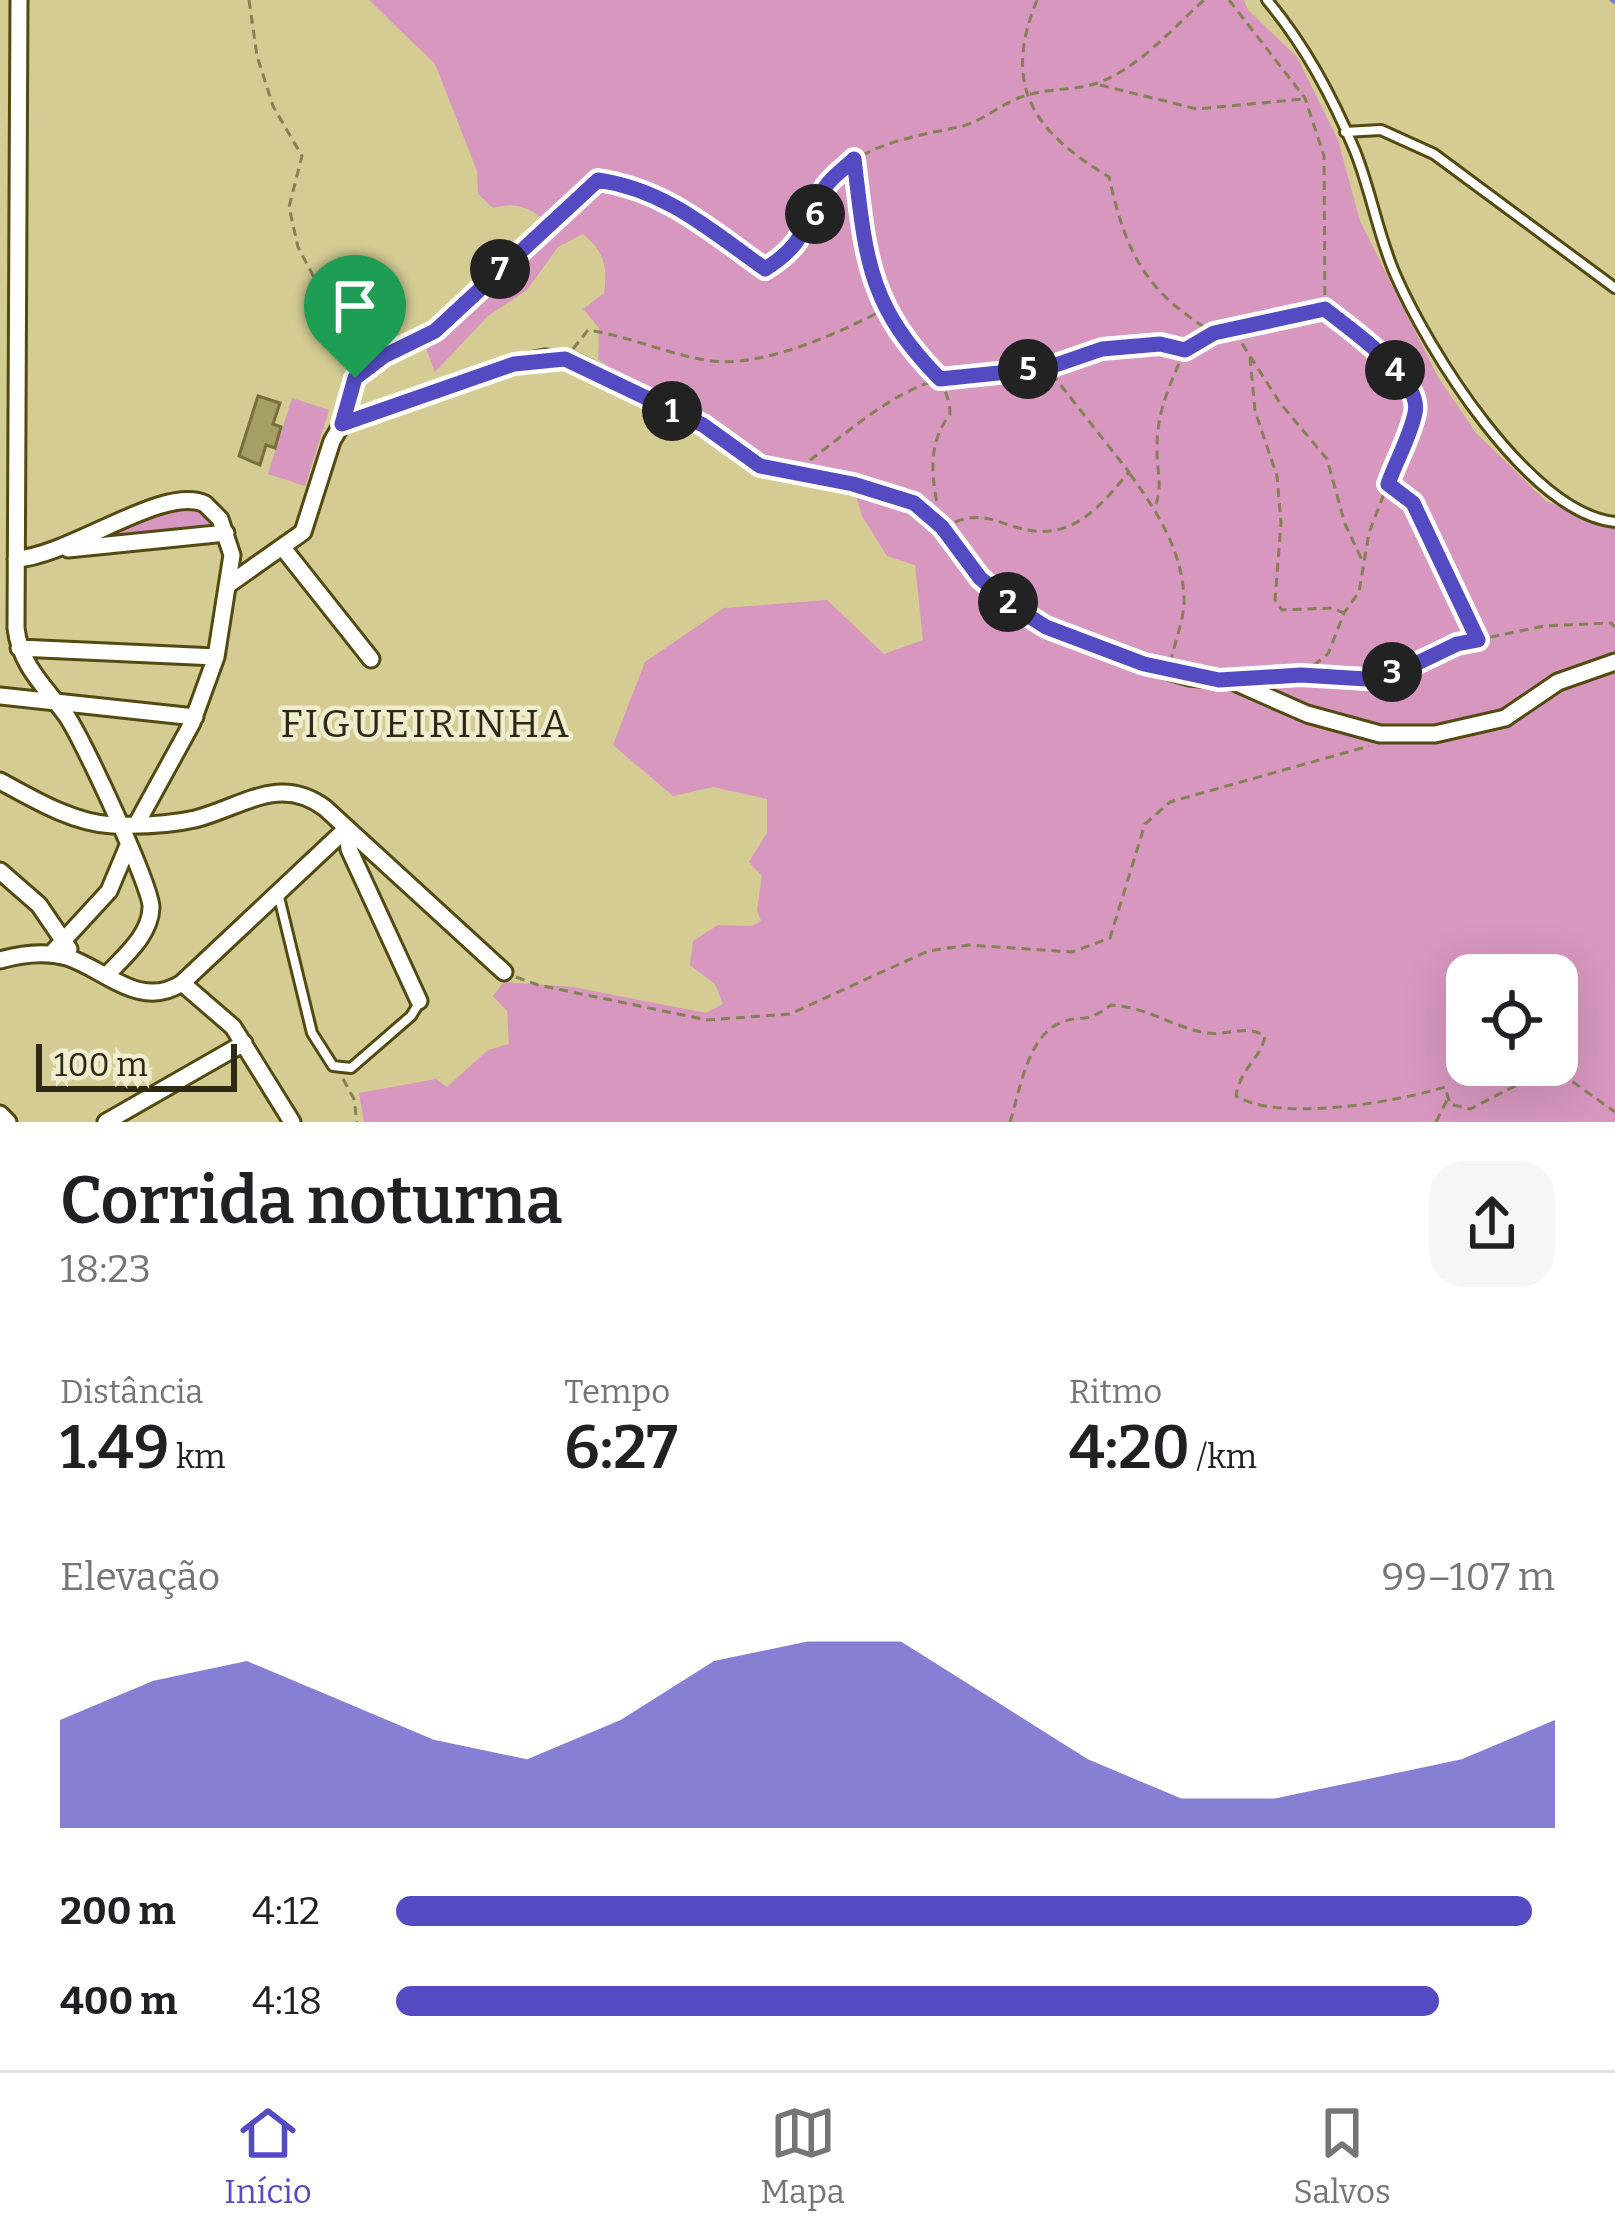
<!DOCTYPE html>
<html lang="pt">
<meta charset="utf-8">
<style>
:root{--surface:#fff;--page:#f6f6f6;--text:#202124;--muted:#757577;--line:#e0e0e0;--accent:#544ac1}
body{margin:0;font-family:Bitter,serif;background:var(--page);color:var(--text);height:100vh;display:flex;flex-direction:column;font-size:45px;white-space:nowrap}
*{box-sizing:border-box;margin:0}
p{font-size:39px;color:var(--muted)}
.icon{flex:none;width:66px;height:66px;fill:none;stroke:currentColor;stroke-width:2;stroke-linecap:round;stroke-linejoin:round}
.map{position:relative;height:1122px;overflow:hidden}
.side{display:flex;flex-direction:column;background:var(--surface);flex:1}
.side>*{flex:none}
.buttons{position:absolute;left:1446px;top:954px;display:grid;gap:24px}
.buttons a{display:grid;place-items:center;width:132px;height:132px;border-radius:24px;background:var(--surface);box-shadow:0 12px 48px #0002;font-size:60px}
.scale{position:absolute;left:36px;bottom:30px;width:201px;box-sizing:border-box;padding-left:12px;border:6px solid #2d2912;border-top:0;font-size:33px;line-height:42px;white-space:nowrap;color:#2d2912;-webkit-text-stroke:9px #f0eccf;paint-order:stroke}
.pin{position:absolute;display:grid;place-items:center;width:102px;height:102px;color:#fff;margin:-123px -51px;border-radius:50% 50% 50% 0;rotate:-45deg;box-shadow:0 0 12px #0007}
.pin .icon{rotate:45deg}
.km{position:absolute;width:60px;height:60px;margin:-30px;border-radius:50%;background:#222;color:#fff;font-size:33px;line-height:60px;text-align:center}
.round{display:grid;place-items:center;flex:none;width:126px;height:126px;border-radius:36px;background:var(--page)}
.overview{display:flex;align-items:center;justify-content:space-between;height:204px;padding:0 60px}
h1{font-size:66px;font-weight:600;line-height:90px}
.stats{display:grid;grid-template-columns:repeat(3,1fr);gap:18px;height:204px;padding:12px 60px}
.stats div{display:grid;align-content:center}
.stats b{font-size:60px;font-weight:600}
.stats small{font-size:33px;font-weight:400}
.stats p{font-size:33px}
.chart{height:336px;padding:24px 60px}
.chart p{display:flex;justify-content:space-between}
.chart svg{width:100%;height:216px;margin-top:12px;fill:var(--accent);opacity:.7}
ul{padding:0 60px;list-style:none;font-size:39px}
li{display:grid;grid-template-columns:192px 144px 1fr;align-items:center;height:90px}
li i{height:30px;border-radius:15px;background:var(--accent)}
.dock{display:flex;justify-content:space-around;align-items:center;height:168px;border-top:3px solid var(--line);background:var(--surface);font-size:33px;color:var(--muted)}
.dock a{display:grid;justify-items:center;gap:6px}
.dock .active{color:var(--accent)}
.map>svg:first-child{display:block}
</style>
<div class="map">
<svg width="1615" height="1122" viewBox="0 0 1615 1122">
<rect width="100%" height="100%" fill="#d4cc93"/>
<path fill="#d797bf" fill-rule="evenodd" d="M369 0H1244L1248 10 1297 57 1338 140 1360 221 1438 377 1476 433 1546 501 1615 529V1122H364L359 1093 436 1079 447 1087 488 1050 509 1044 507 1011 493 996 504 982 573 987 706 1013 723 1004 715 984 690 965 693 941 718 925 752 926 761 921 757 910 762 876 749 862 767 833V799L713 787 673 796 613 745 645 662 724 608 827 600 884 654 923 640 915 565 887 556 862 516 850 475 794 461 779 464 757 456 722 428 681 404 650 395 598 359 599 328 583 309 604 293C608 267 604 251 583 234L558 247 527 290 488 316 435 372 425 346 552 227C534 209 518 201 493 208L478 194 477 171 435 64ZM1467 975H1557V1065H1467Z
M292 398 329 410 305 486 268 474Z
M193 498 226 533 65 549Z"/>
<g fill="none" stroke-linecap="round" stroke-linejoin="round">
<path stroke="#7c7ed3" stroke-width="4.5" d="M1612 0 1615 2"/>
</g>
<path fill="#a59e65" stroke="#777039" stroke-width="3" d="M258 396 280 403 273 424 281 427 275 448 266 445 260 465 239 456Z"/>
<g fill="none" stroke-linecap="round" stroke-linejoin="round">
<g stroke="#524a10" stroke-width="14">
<path id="service" d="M1267 0C1304 44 1333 98 1355 151 1371 191 1378 235 1395 274 1427 348 1528 513 1615 522
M1345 132 1381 130 1434 154 1615 288
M278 893 312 1033 333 1066 351 1068 411 1016 419 1003"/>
</g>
<g stroke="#524a10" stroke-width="21">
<path id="minor" d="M19 0 16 628C20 665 45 687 66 715 81 735 153 890 151 908 150 936 123 957 106 976
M283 548 371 659
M68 549 226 533
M16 559C70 556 164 484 205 504L220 519 232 555 216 657 192 723 136 825
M228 585 303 532 332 441 342 424 513 364 545 358 575 362 703 425 759 466 853 484 914 503 942 527 980 578 1046 627 1144 664 1189 677 1232 681 1307 714 1380 734H1435L1505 718 1558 682 1615 662
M19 648 216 657
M0 696 195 717
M0 781C33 799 73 823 112 825 139 826 168 825 195 819 242 807 279 774 325 808L504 972
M347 828 349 849 419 1001
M0 871 39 905 69 949
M51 954 109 891 127 848
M0 960C21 954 45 951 67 957 106 970 140 1010 182 983L347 828
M182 983 233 1027 292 1122
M0 1114 8 1122
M106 1122 244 1043"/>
</g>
<path stroke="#868057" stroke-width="3" stroke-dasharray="9 6" stroke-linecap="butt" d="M249 0 257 56 273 106 302 156 289 207 298 247 345 336 355 376
M1037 0C1001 88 1035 132 1109 177 1126 253 1145 291 1212 332
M1229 0 1305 98 1324 156 1325 305
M1100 85 1197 109 1303 99
M854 161C860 209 861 262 883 306 902 344 950 373 950 414 929 442 931 470 937 504
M1234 331 1280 403 1327 459 1345 524 1362 560
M573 349 588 330C628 336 665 353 705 360 758 370 837 334 883 310
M1250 357 1255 411 1277 476 1281 523 1275 600 1282 610 1332 608 1344 613
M344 407 355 378 384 356 435 331 598 180C666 190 710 230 765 269 821 235 811 184 857 158 890 139 927 134 963 126 984 120 1001 104 1021 97 1044 88 1071 91 1094 84 1135 72 1173 28 1204 0
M810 460C851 430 895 389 945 378 979 371 1015 375 1048 367 1101 356 1127 338 1185 350L1214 333 1325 309C1356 334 1412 367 1416 410L1369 533 1359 592 1344 613 1328 654 1301 675 1265 678
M1130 474C1157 511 1185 555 1184 604 1183 621 1175 642 1171 660
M1389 485 1413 503 1477 640
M1156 504C1163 483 1156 467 1157 446 1157 411 1171 382 1184 352
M955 522C985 510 1000 525 1028 530 1075 539 1102 504 1129 472L1048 369
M1303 675 1366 679 1403 670 1457 644 1544 626 1611 623 1615 627
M516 977 538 985 707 1020 790 1014 928 951 969 945 1072 952 1110 938 1145 824 1170 802 1369 746
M343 1079 354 1099 357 1122
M1010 1122C1020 1091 1027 1037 1060 1023 1083 1013 1083 1026 1111 1005 1151 1008 1171 1027 1207 1033 1227 1036 1246 1024 1265 1036 1261 1059 1240 1068 1236 1096 1278 1122 1393 1103 1445 1087L1450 1104 1470 1109 1552 1067 1615 1112
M1436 1122 1447 1100"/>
<use href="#service" stroke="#fff" stroke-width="8"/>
<use href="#minor" stroke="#fff" stroke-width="15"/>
</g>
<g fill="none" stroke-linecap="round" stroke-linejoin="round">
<g stroke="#fff" stroke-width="24">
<path id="route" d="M854 159C866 258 867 305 940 379L1047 368 1102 349 1160 344 1185 350 1214 333 1325 309C1349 329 1423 378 1415 413 1410 437 1396 461 1388 484L1413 503 1478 640 1457 644 1403 670 1366 679 1301 675 1219 680 1144 664 1046 627 1013 606 980 578 942 527 914 503 853 484 760 466 703 425 565 359 514 364 342 424 355 378 384 356 435 331 598 180C666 190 710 230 765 269 807 243 803 224 826 186 833 176 845 168 854 159Z"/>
</g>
<use href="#route" stroke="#544ac1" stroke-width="15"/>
</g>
<g text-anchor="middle" stroke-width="9" stroke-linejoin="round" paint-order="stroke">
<g font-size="39" letter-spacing="3" fill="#2d2912" stroke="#f0eccf">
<text x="426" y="737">FIGUEIRINHA</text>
</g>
</g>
</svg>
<div class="buttons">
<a><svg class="icon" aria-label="locate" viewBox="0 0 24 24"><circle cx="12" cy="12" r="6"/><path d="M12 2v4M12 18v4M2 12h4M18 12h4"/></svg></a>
</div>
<div class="scale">100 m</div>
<div class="pin" style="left:355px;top:378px;background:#1e9e55"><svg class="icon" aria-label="arrive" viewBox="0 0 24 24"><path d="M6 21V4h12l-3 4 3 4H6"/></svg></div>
<b class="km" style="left:672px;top:411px">1</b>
<b class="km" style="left:1008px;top:602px">2</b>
<b class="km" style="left:1392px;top:672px">3</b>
<b class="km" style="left:1395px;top:370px">4</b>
<b class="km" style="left:1028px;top:369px">5</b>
<b class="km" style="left:815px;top:214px">6</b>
<b class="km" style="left:500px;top:269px">7</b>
</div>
<section class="side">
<div class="overview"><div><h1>Corrida noturna</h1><p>18:23</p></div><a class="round"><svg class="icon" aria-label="share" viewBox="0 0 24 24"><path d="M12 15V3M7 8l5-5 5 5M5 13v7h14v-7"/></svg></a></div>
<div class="stats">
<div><p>Distância</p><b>1.49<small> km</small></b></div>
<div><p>Tempo</p><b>6:27</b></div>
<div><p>Ritmo</p><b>4:20<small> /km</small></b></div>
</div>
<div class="chart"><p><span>Elevação</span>99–107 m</p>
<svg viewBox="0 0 160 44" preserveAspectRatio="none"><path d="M0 44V22L10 14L20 10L30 18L40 26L50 30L60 22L70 10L80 6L90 6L100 18L110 30L120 38L130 38L140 34L150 30L160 22V44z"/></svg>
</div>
<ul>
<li><b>200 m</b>4:12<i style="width:98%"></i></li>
<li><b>400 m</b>4:18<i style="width:90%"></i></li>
</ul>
</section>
<nav class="dock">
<a class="active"><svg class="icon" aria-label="home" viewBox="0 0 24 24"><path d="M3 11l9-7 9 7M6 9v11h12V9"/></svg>Início</a>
<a><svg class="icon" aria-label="map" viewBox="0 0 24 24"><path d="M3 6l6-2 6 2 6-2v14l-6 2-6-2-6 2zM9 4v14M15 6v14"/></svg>Mapa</a>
<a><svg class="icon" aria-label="saved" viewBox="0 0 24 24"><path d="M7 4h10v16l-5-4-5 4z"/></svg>Salvos</a>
</nav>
